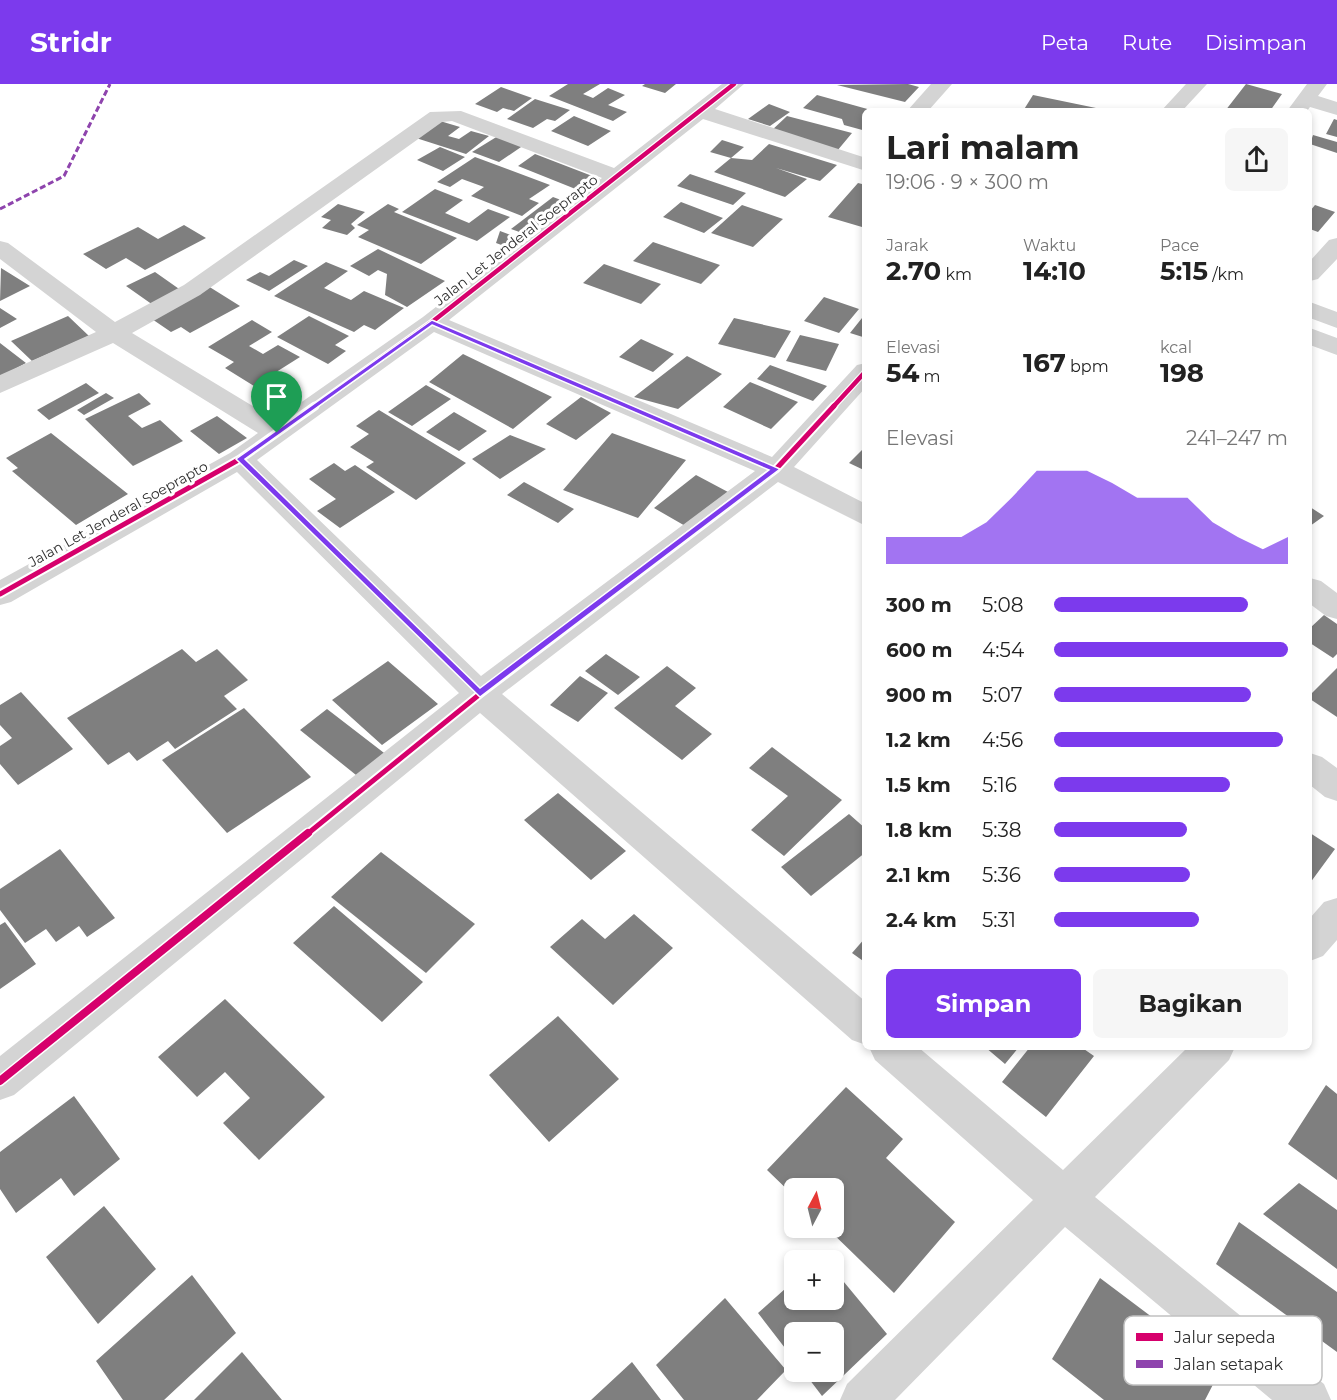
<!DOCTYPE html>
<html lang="id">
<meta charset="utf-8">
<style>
:root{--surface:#fff;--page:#f6f6f6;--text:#222;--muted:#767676;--accent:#7c3aed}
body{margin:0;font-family:Montserrat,sans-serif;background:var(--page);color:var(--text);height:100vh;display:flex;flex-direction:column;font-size:22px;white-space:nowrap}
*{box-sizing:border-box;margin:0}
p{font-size:20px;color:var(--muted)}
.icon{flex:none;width:33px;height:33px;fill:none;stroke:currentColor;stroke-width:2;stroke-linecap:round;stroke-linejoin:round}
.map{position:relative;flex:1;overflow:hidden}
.panel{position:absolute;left:862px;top:24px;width:450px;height:942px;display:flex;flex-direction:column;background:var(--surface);border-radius:9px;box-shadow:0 3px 9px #0003}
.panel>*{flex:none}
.needle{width:39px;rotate:7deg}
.buttons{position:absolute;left:784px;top:1094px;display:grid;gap:12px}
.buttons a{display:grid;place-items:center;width:60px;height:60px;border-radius:9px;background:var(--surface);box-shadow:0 3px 9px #0003;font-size:30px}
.pin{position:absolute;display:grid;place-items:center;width:51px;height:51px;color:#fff;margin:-62px -26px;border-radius:50% 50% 50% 0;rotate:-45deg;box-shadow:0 0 6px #0007}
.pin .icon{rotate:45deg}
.round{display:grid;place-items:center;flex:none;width:63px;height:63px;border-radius:9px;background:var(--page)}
.headline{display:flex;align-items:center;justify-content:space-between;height:102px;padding:0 24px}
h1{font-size:33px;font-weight:700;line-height:45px}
.metrics{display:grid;grid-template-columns:repeat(3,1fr);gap:9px;height:102px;padding:6px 24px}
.metrics div{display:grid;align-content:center}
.metrics b{font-size:26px;font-weight:700}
.metrics small{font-size:16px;font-weight:400}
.metrics p{font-size:16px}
.chart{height:168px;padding:12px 24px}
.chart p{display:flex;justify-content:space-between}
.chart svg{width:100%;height:108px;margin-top:6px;fill:var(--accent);opacity:.7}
.action{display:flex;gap:12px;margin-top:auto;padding:12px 24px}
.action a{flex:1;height:69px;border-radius:9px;background:var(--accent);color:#fff;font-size:24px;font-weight:700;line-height:69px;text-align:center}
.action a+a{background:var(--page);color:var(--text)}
ul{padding:0 24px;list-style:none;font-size:20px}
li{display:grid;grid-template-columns:96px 72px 1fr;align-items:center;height:45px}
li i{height:15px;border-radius:8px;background:var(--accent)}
header{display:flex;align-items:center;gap:36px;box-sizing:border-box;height:84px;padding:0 30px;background:var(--accent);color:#fff}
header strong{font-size:28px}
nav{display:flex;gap:33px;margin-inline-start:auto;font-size:21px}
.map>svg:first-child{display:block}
</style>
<header>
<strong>Stridr</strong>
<nav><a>Peta</a><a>Rute</a><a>Disimpan</a></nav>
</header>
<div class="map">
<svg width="1337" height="1316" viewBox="0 0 1337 1316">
<rect width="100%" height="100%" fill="#fff"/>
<path fill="#7f7f7f" d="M568 0H600L583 10 593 14 608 4 625 11 608 21 627 28 613 37 549 12Z
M645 0H676L665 9 642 2Z
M908 0 919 3 905 18 837 1Z
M1246 0 1282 10 1270 27H1225Z
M501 3 532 14 514 27 503 24 497 28 475 20Z
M817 11 871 26 866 27V47L844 41 842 35 803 24Z
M1033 11 1096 24 1094 27H1023Z
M535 15 570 26 555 37 547 35 533 44 507 35Z
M769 20 790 28 770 42 748 35Z
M574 32 611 47 588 62 551 47Z
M787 32 852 49 837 67 770 48Z
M1334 35 1337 36V53L1326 50Z
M440 37 460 43 448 52 459 55 471 47 489 52 466 70 416 54Z
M1313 51 1337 58V69L1310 60Z
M498 52 524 61 499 78 472 68Z
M722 56 744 63 731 74 710 68Z
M769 60 837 81 820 97 776 84 807 95 785 113 714 88 731 74 752 76Z
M440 63 465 73 443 87 417 76Z
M535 70 600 95 583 108 518 82Z
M475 73 550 101 529 115 539 119 522 132 471 112 484 103 462 95 450 103 437 98Z
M690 90 746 109 733 121 677 102Z
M858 99 866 101V138L862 143 828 133Z
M435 105 463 116 445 129 469 139 488 125 510 133 477 157 402 128Z
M553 113 569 119 528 151 511 145Z
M681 118 723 134 704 149 663 133Z
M338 120 365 128 351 140 355 144 347 151 322 144 331 136 321 133Z
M388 120 399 125 394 128 457 154 421 180 358 153 369 146 357 141Z
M742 121 783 135 753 163 711 149Z
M1315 121 1335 128 1318 148 1310 145V127Z
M184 141 206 154 145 186 126 174 106 185 83 170 138 143 158 155Z
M500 147 519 154 507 163 496 159Z
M653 158 720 181 701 200 633 177Z
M378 165 445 197 407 223 385 211 387 190 378 186 369 192 350 182Z
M294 176 308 182 269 207 246 196 260 188 269 192Z
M326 178 348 187 324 204 351 216 364 207 404 224 375 246 364 241 354 248 274 212Z
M604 180 661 200 641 220 583 199Z
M1 184 30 202 0 217Z
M155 188 182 207 153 221 126 202Z
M208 202 240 222 190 249 181 243 171 248 149 233Z
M824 213 859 225 839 249 804 237Z
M0 224 17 235 0 244Z
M866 229V254L850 249Z
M68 232 89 252 32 277 11 257Z
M309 232 349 252 335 261 346 267 328 280 277 253Z
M734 234 791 247 775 274 718 260Z
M252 236 272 248 249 262 263 270 278 261 300 273 254 302 225 284 234 278 208 263Z
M800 251 839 260 826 287 786 277Z
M641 255 674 270 653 288 619 273Z
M0 259 26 279 0 293Z
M463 270 552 313 513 345 429 298Z
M687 272 722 290 678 325 634 313Z
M770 281 827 302 813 317 757 295Z
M750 298 798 318 771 345 723 323Z
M86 299 99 309 49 336 37 326Z
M426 301 451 315 412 342 388 328Z
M106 309 114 314 84 331 77 326Z
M139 309 151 320 128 332 142 344 160 336 183 357 133 382 85 335Z
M581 313 611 329 576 356 546 340Z
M379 326 466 379 416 416 366 383 374 378 350 363 369 350 356 342Z
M454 328 487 347 459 367 426 348Z
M217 332 247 354 219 370 190 347Z
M51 349 128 410 76 441 12 387 18 384 6 374Z
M612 349 686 376 638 434 563 406Z
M510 351 546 365 500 395 472 375Z
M866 362V387L849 379Z
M334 379 345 387 355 381 395 408 340 444 317 427 336 415 309 395Z
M696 391 728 408 687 443 654 424Z
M524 398 574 425 558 439 507 411Z
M1310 423 1324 432 1310 442Z
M1324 531 1337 540V570L1333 574 1310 559V544Z
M182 565 196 578 217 565 248 596 224 612 237 625 175 665 168 657 137 677 129 668 108 681 67 634Z
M606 570 640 593 618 611 585 587Z
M388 577 438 620 382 661 332 616Z
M667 582 696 604 675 622 712 650 682 676 614 624Z
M1337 584V633L1310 615V611Z
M580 592 608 609 578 638 550 621Z
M21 608 73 665 18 701 0 680V662L12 654 0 641V621Z
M244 624 311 693 227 749 162 676Z
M327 625 388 672 361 695 300 646Z
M772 663 842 716 784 772 751 746 788 712 749 684Z
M558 709 626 767 591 796 524 736Z
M849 730 866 745V768L811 812 781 783Z
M1310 749 1335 765 1310 799Z
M60 765 115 834 87 853 79 842 56 858 46 845 25 859 0 826V805Z
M381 768 475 840 426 889 331 813Z
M334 822 423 898 382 938 293 859Z
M634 830 673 864 613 921 550 863 582 835 605 855Z
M5 838 36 880 0 905V841Z
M866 853V879L852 869Z
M225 915 325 1013 259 1076 223 1039 250 1014 225 988 197 1013 158 973Z
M558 932 619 995 549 1058 489 991Z
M985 963H1019L1005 980Z
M1030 963H1081L1094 972 1046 1033 1002 998Z
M1326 1001 1337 1010V1096L1288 1060Z
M846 1003 903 1055 886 1074 955 1138 894 1209 826 1143H834V1104H795V1113L767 1086Z
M74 1012 120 1075 74 1112 61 1094 16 1129 0 1105V1068Z
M1299 1099 1337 1126V1185L1263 1130Z
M104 1122 156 1185 98 1240 46 1173Z
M1239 1138 1337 1208V1268L1216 1180Z
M834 1186 887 1250 822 1312 803 1287H834V1248H795V1277L758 1229 795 1196V1215H834Z
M192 1191 236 1249 164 1316H123L96 1277Z
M1100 1194 1221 1285 1205 1316H1104L1052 1275Z
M725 1214 786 1286 757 1316H684L656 1281Z
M242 1268 282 1316H194Z
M632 1278 661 1316H591Z"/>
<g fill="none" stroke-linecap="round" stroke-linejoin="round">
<path fill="#d4d4d4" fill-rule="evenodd" d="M722 0H744L715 25 866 74V87L703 35 449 236 772 373 857 281 866 279V303L794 383 866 420V442L778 398 502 610 866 918V961L852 956 480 629 14 1011 0 1016V972L459 609 237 388 11 518 0 521V496L230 369 258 349 113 259 0 309V291L96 248 0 175V157L8 159 115 238 184 201 430 28 461 27 614 84ZM452 37 602 94 423 233 276 336 132 249 200 211 442 38ZM434 248 755 387 481 592 257 376Z
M931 0H952L928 27H907Z
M1186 0H1207L1182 27H1161Z
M1307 0H1327L1318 12 1337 18V31L1310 23 1307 27H1287Z
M1337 154V175L1318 195 1310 197V177L1329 156Z
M1310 218 1337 228V244L1310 234Z
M1310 244 1337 254V271L1310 261Z
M1310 494 1321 497 1337 509V535L1326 532 1310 520Z
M1310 669 1322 673 1337 684V717L1325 713 1310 701Z
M1337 814V856L1323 872 1310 877V834L1324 818Z
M869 963H918L1063 1086 1188 963H1235L1229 976 1095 1113 1324 1300 1331 1316H1272L1065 1143 895 1316H840L847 1300 1033 1116 875 976Z"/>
<path stroke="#8e44ad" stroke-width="3" stroke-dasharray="6 3" stroke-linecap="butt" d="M0 125 64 92 110 0"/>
<g stroke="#fff" stroke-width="7">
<path id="cycleway-far2" d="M313 323 432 238 734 0
M833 323 866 287"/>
</g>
<g stroke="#fff" stroke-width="9">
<path id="cycleway-far1" d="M0 510 240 375 315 322
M306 751 480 610 776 385 834 322"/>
</g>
<g stroke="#fff" stroke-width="11">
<path id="cycleway" d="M0 997 308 749"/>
</g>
<use href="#cycleway-far2" stroke="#d6006c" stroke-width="4.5"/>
<use href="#cycleway-far1" stroke="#d6006c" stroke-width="5"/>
<use href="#cycleway" stroke="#d6006c" stroke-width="8"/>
</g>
<path fill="#7c3aed" stroke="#fff" stroke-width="1.5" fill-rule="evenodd" d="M432 236 780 385 480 613 236 375ZM432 241 769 386 480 604 245 375Z"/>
<g text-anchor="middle" stroke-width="6" stroke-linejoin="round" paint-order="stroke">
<g font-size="14" fill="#2f2f2f" stroke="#fff">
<text transform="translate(516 156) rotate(-38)" y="5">Jalan Let Jenderal Soeprapto</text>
<text transform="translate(118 430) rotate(-29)" y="5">Jalan Let Jenderal Soeprapto</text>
</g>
</g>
<rect x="1124" y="1232" width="198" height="69" rx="9" fill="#fff" stroke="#c1c1c1" stroke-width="1.5"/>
<rect x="1136" y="1249" width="27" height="8" fill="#d6006c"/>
<rect x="1136" y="1276" width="27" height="8" fill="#8e44ad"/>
<g font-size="16" fill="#2f2f2f">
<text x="1174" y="1259">Jalur sepeda</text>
<text x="1174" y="1286">Jalan setapak</text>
</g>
</svg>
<div class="buttons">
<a><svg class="needle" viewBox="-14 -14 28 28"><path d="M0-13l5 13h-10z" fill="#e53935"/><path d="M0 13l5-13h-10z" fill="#767676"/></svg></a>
<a>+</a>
<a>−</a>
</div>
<div class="pin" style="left:277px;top:349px;background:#1e9e55"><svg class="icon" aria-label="arrive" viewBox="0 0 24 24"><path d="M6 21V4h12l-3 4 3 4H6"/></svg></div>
<section class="panel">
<div class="headline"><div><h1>Lari malam</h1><p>19:06 · 9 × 300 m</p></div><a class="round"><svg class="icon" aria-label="share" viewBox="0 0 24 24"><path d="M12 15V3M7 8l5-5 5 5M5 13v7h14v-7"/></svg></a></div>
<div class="metrics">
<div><p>Jarak</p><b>2.70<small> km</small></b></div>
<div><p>Waktu</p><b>14:10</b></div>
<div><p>Pace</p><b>5:15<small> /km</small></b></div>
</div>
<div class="metrics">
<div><p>Elevasi</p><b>54<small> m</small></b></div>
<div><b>167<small> bpm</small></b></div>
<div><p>kcal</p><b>198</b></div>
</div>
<div class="chart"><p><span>Elevasi</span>241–247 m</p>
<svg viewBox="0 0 160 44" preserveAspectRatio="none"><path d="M0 44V33L10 33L20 33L30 33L40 27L50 17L60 6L70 6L80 6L90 11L100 17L110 17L120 17L130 27L140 33L150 38L160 33V44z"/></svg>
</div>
<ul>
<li><b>300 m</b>5:08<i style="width:83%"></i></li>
<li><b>600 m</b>4:54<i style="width:100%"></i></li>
<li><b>900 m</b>5:07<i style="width:84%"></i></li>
<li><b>1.2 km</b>4:56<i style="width:98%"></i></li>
<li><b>1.5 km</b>5:16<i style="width:75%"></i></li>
<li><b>1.8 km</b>5:38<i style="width:57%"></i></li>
<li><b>2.1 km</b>5:36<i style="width:58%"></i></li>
<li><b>2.4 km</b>5:31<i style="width:62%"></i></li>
</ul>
<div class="action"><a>Simpan</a><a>Bagikan</a></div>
</section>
</div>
